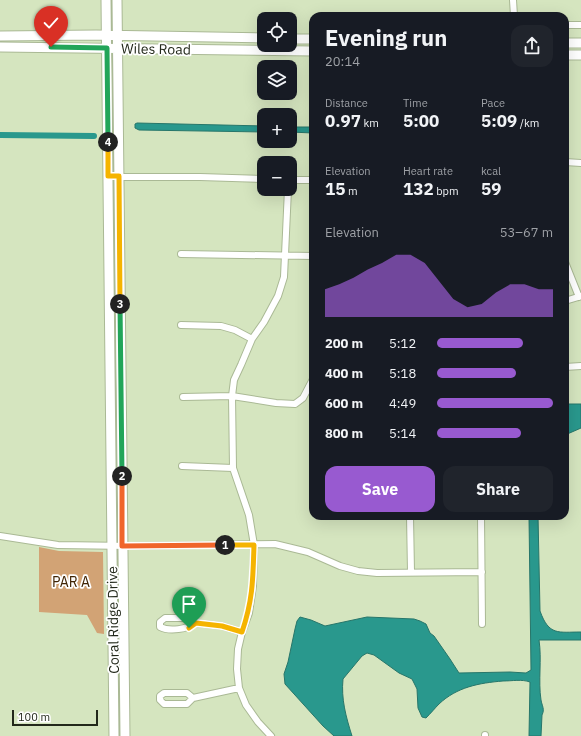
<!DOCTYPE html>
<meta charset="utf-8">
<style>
:root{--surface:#171b24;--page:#20242c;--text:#f1f3f6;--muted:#9ea1a6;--accent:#985ad0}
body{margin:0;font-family:"IBM Plex Sans",sans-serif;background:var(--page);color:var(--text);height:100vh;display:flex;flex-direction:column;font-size:15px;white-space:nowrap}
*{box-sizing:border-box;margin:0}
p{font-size:13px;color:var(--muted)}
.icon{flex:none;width:22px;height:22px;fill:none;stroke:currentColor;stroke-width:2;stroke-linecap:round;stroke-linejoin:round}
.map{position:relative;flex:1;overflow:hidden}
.side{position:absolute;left:309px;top:12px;width:260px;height:508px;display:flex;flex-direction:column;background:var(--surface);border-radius:12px;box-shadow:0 4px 16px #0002}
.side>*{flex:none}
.controls{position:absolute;left:257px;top:12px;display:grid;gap:8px}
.controls a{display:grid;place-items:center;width:40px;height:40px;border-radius:8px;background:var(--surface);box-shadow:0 4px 16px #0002;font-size:20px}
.scale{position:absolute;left:12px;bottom:10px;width:86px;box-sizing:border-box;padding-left:4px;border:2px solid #22281a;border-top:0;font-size:11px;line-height:14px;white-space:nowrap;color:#22281a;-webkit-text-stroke:3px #fff;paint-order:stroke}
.pin{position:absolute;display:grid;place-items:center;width:34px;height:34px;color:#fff;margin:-41px -17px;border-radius:50% 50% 50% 0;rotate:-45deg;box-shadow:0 0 4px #0007}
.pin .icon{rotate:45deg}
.km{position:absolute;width:20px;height:20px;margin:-10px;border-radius:50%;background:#222;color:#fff;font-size:11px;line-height:20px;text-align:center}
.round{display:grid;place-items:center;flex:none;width:42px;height:42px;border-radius:12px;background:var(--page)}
.summary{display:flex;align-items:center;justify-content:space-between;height:68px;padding:0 16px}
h1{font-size:22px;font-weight:800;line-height:30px}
.metrics{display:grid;grid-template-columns:repeat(3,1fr);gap:6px;height:68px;padding:4px 16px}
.metrics div{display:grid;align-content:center}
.metrics b{font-size:17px;font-weight:800}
.metrics small{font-size:11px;font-weight:400}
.metrics p{font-size:11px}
.chart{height:112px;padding:8px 16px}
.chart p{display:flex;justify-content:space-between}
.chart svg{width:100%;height:72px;margin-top:4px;fill:var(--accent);opacity:.7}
.button{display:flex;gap:8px;margin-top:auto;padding:8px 16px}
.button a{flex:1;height:46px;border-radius:12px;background:var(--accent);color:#fff;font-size:16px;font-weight:800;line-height:46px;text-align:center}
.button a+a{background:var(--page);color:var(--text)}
ul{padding:0 16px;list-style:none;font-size:13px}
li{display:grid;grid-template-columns:64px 48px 1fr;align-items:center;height:30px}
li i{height:10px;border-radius:5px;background:var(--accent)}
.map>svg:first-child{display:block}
</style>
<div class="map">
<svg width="581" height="736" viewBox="0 0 581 736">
<rect width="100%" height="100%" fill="#d5e5bf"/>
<path fill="#d2a375" d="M39 547 59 551 103 552 104 634 97 633 87 615 39 612Z"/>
<path fill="#29988d" stroke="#27766a" d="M137 123 264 126V132L139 130 135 128V124Z
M290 127H313V133L290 132Z
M565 404H581V428L565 435Z
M529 516H538L540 611C549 636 558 632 581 632V640H539C542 659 538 681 541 700 542 706 545 709 542 715L541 736H529L530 682C522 679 512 681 503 681 479 683 457 687 439 704 435 708 431 713 426 718L422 717 418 708 417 689 412 679 399 673 374 655 367 653 362 656 343 679C341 699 346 717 352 736H334L323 726 285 684 284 674 288 662 295 629 297 621 300 617 311 620 325 626 367 617 414 619 420 621 426 624 430 633 434 636 450 659 459 673 510 672 526 673 531 670Z"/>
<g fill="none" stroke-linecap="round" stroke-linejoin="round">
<path stroke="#29988d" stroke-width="6" d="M0 135 94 136"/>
<g stroke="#aab995" stroke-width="8">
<path id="street" d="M513 0 514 16
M565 25H581
M565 162 581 163
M109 177H200L264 179
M290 180H313
M181 254 313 256
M565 262 579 297
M565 301 581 296
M181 325 221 326 235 330 252 339
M565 367 581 366
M183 397 232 396 276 403 295 404 303 398 313 379
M182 466 233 468
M410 516 411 572
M481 516 482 624
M0 536 58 545 130 546 275 544 308 552 340 566 358 571 377 573 482 572
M196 623C187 629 170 632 160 627V622L165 618H189L196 623 222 626 242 632
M193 698 187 704H164L160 700V696L164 693H187L193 698 239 688
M485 735V736
M271 736 258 722 246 705 239 688 237 669 238 649 242 632 249 613 253 586 254 545 249 515 233 468 232 396 234 380 241 365 252 339 264 322 278 296 284 277 288 189"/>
</g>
<g stroke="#aab995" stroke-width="11">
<path id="secondary" d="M106 0 114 736
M117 0 125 736
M0 36 96 35 264 38
M290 39H313
M565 43H581
M0 47 313 51
M565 55H581"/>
</g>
<use href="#street" stroke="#fff" stroke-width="6"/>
<use href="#secondary" stroke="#fff" stroke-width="9"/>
</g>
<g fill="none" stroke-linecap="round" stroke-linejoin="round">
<g stroke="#fff" stroke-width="8">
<path id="split-1" d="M189 628 196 623 222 626 242 632C253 600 253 578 254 545H225"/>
</g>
<g stroke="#fff" stroke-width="8">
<path id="split-2" d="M122 476V546L225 545"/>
</g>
<g stroke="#fff" stroke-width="8">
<path id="split-3" d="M120 304 122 476"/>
</g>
<g stroke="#fff" stroke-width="8">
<path id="split-4" d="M108 142V176H119L120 304"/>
</g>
<g stroke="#fff" stroke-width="8">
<path id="split-5" d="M51 47 107 48 108 142"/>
</g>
<use href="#split-1" stroke="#f5b400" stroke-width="5"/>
<use href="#split-2" stroke="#f0652b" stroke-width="5"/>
<use href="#split-3" stroke="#22a559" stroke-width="5"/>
<use href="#split-4" stroke="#f5b400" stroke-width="5"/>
<use href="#split-5" stroke="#22a559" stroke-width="5"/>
</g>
<g text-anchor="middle" stroke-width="3.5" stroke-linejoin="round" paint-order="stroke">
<g font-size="14" fill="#22281a" stroke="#fff">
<text transform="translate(156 49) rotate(1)" y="5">Wiles Road</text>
<text transform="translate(113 620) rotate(-91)" y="5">Coral Ridge Drive</text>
</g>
<g font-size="14" fill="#402404" stroke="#fff">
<text x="71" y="587">PAR A</text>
</g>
</g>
</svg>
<div class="controls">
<a><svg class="icon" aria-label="locate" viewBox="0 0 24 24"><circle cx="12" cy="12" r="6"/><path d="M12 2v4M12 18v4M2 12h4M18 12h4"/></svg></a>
<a><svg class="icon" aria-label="layers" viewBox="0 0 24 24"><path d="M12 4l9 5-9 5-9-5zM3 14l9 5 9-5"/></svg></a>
<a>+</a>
<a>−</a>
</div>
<div class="scale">100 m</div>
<div class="pin" style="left:189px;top:628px;background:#1e9e55"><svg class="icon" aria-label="arrive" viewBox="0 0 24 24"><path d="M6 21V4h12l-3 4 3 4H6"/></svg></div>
<div class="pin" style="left:51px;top:47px;background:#d93025"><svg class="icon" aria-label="check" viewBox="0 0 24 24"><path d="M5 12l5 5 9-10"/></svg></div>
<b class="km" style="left:225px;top:545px">1</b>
<b class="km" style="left:122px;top:476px">2</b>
<b class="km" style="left:120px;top:304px">3</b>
<b class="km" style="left:108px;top:142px">4</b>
<section class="side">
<div class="summary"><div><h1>Evening run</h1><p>20:14</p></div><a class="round"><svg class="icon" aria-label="share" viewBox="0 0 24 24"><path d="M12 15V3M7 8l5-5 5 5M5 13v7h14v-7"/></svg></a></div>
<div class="metrics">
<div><p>Distance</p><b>0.97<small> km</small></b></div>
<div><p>Time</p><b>5:00</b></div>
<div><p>Pace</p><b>5:09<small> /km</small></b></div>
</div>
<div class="metrics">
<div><p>Elevation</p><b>15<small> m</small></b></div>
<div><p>Heart rate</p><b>132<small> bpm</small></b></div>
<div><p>kcal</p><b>59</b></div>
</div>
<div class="chart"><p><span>Elevation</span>53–67 m</p>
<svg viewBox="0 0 160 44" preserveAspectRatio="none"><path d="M0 44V27L10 24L20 20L30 15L40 11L50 6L60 6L70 11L80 22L90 33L100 38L110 36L120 29L130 24L140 24L150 27L160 27V44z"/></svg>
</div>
<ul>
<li><b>200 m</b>5:12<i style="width:74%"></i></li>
<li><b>400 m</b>5:18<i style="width:68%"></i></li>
<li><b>600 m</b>4:49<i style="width:100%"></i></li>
<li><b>800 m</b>5:14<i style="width:72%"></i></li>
</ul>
<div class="button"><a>Save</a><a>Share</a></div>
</section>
</div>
